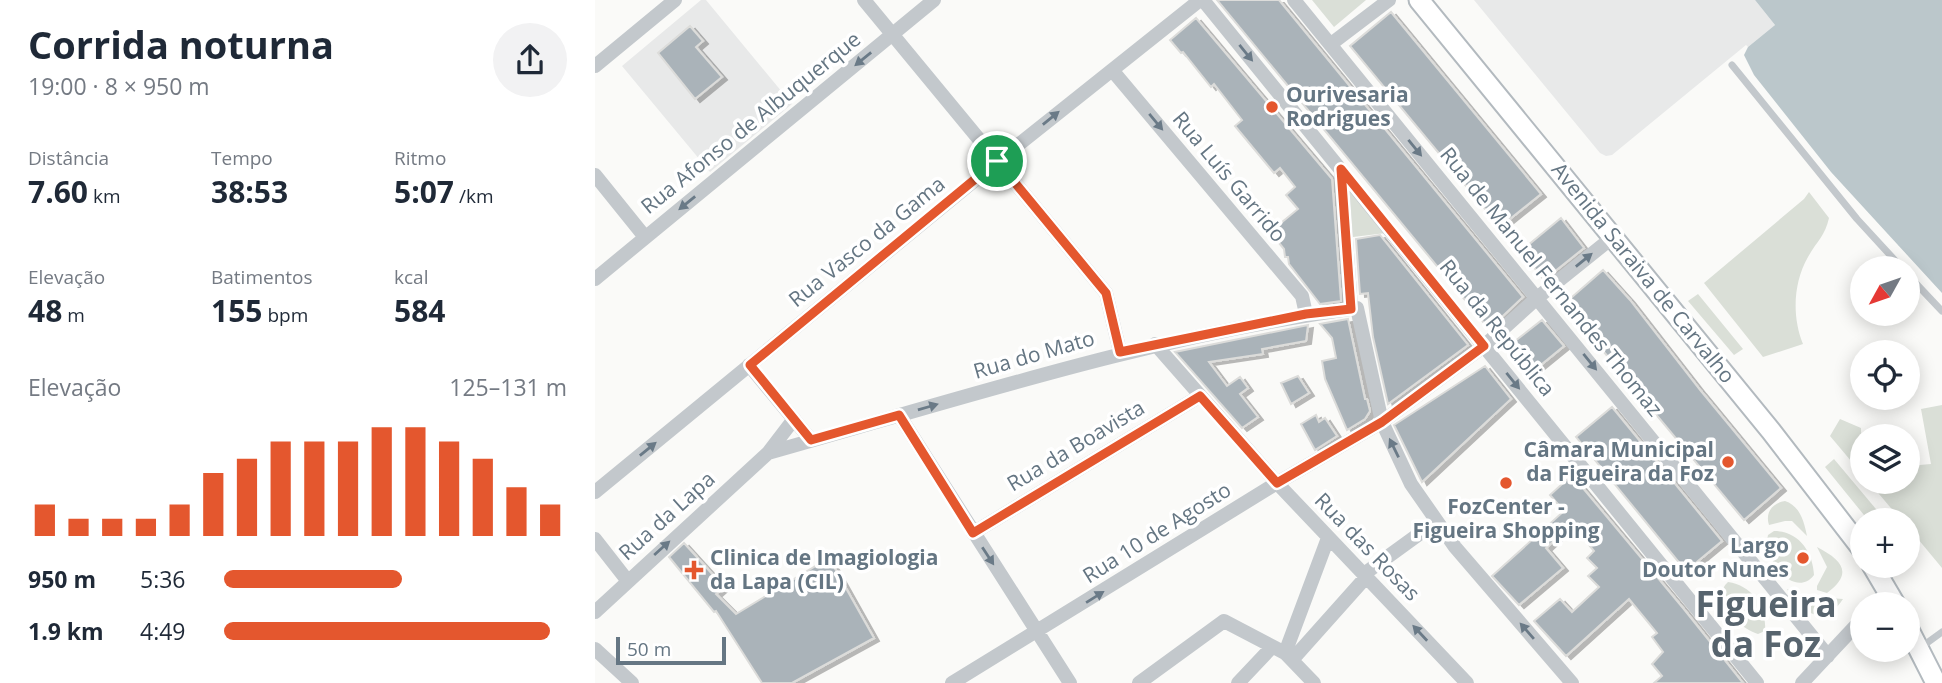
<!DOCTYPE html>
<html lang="pt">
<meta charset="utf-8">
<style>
:root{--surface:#fff;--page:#f2f2f3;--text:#1f2937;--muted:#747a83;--accent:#e4572e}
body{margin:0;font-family:"Open Sans",sans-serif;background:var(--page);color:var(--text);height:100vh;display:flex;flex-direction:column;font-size:26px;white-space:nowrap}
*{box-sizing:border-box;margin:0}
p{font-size:23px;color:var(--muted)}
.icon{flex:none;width:38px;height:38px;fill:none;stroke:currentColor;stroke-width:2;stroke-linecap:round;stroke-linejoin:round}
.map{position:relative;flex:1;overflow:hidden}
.details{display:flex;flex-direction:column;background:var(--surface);width:595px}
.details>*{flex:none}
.needle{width:46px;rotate:230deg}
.controls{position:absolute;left:1255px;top:256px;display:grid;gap:14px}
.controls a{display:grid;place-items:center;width:70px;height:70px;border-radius:50%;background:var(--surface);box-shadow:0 4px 18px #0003;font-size:35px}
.scale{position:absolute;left:21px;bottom:18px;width:110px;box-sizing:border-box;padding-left:7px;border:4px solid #657683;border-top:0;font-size:19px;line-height:24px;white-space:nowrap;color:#657683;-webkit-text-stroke:5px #fff;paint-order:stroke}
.pin{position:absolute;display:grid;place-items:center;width:60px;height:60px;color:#fff;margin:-30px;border:4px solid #fff;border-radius:50%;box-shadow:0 2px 7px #0007}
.round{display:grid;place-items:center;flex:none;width:74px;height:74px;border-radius:37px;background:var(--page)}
.head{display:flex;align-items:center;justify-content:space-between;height:119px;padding:0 28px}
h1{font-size:38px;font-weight:700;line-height:52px}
.figures{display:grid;grid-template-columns:repeat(3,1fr);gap:10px;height:119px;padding:7px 28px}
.figures div{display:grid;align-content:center}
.figures b{font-size:30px;font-weight:700}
.figures small{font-size:19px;font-weight:400}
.figures p{font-size:19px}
.chart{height:196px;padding:14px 28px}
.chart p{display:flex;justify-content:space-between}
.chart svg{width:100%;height:126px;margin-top:7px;stroke:var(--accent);stroke-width:6}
ul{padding:0 28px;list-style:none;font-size:23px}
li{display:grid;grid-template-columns:112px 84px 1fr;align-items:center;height:52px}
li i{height:18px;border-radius:9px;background:var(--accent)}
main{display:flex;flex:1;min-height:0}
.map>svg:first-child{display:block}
</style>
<main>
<section class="details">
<div class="head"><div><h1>Corrida noturna</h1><p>19:00 · 8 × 950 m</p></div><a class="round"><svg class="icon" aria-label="share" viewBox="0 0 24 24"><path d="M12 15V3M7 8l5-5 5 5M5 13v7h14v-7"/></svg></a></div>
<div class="figures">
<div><p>Distância</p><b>7.60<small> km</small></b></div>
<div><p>Tempo</p><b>38:53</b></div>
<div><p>Ritmo</p><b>5:07<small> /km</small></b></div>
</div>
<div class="figures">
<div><p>Elevação</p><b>48<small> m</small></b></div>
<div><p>Batimentos</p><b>155<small> bpm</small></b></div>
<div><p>kcal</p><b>584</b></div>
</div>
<div class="chart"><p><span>Elevação</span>125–131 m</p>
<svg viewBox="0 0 160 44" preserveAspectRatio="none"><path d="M5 44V33M15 44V38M25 44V38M35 44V38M45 44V33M55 44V22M65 44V17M75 44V11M85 44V11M95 44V11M105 44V6M115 44V6M125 44V11M135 44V17M145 44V27M155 44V33"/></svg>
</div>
<ul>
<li><b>950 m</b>5:36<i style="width:52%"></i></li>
<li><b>1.9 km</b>4:49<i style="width:95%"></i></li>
</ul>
</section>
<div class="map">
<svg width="1347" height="683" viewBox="0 0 1347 683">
<defs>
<filter id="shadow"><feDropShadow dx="5" dy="3" stdDeviation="0" flood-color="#0004"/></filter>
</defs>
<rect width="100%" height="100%" fill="#fafaf8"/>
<path fill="#e8e9e9" d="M106 0H111L197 104 115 172 27 66Z
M879 0H1160L1180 25 1153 47 1151 45 1017 155 1011 156 1005 153Z"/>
<path fill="#dadfd7" d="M717 0H771L739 27Z
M746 169 791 233 750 238Z
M1214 192 1234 218C1230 236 1222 241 1213 257 1198 283 1197 317 1208 344L1168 357 1109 283 1209 199Z
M1103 294 1148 349 1139 355 1093 301Z
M1347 405V568L1313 527 1312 520H1306L1273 481H1312L1313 466 1336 464 1326 409Z
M1245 419 1266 428 1267 474 1235 436Z
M1239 459 1286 515 1280 520H1273L1230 467Z
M1190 501C1205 506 1209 521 1212 536L1197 521H1190L1174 525C1170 513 1177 503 1190 501Z
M1179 531C1204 531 1218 552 1219 575 1200 600 1167 559 1173 535Z
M1222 547C1247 560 1259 573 1232 593L1222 590V586L1232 567Z
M1133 582C1158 586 1172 607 1170 631L1163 634C1145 629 1113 600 1133 582Z
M1192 589 1208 596 1248 599C1229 629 1206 612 1192 589Z"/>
<path fill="#bbc7cb" d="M1160 0H1347V293L1236 172 1159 75 1149 55 1153 47 1180 25Z"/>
<path fill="#aab3b9" stroke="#dcdcda" stroke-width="2" filter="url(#shadow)" d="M622 0H684L928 297 894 329Z
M796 12 946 194 905 227 755 46Z
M601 18 737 179 746 301 725 304 694 264 693 257H690L689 249 675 232 703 209 691 195 700 187 685 168 679 173 640 126 647 120 619 84 616 87 588 52 586 53 575 40Z
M95 26 108 41 101 47 127 77 100 99 63 53Z
M966 218 989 248 949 280 926 251Z
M785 235 873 345 793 404 778 337 773 293 765 294 761 239Z
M1008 270 1035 300 1106 391 1186 488 1149 520 969 304Z
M753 319 770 399H772L775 411 770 419 752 430 730 379 727 361 741 358 737 338 725 324Z
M947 320 969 346 931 377 910 349Z
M713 325 711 341 667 349 668 354 614 362 632 386 645 377 653 388 645 394 663 417 647 428 580 352Z
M890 366 916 399 827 482 799 425Z
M703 376 714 393 696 404 686 383Z
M1017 407 1127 541 1091 571 981 437Z
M721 415 724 422 730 418 742 436 720 450 706 424Z
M977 475 1088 608 1148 683H1059L1067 676 1057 664 1068 652 1057 637 1062 633 1034 599 971 656 939 621 965 599 977 612 1004 587 993 576 1002 568 992 558 999 551 977 524 951 548 968 568 924 605 897 576 969 511 955 495Z
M89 543 129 587 121 594 141 614 234 558 279 638 197 683H167L121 611 119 612 74 557Z"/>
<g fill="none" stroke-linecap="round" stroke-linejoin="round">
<g stroke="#b3babf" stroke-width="23">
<path id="secondary" d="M824 0 1176 431 1267 549
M1277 565 1300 604
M1312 626 1341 683"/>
</g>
<path stroke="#c3c8cc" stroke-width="7" d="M1137 65 1262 219 1307 268
M1312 274 1347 311
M1325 648 1347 632"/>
<path stroke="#c3c8cc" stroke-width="14" d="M269 0 511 293 525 352
M608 0 1162 683
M699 0 1233 656
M736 44 794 0
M0 66 80 0
M517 70 707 296 711 314
M746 170 756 308
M0 175 50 237
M0 279 339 0
M560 344 682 483 872 683
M154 365 216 440
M304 415 475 683
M173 453C368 398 561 335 762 308L787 422 816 484 860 547 977 683
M0 492 403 161 605 0
M378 533 605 396
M0 539 32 580
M769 574 842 521
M0 612 173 453 199 419
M0 649 37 683
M690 653 733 538
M697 660 772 576
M357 683 682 483 787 422 889 346 942 298 1018 237
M544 683 629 621 690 653 719 683
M643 683 677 647
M1207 683 1267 619"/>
<use href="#secondary" stroke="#fff" stroke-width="19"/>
</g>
<defs><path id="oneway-solid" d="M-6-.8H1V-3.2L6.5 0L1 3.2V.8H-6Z" transform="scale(1.75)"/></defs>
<g fill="#6a7a87">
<use href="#oneway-solid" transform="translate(651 53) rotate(51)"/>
<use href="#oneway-solid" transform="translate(268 59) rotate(141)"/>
<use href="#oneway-solid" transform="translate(456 118) rotate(-39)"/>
<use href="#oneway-solid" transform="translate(561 122) rotate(50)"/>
<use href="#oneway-solid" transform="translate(820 148) rotate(51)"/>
<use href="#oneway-solid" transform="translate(92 203) rotate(141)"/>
<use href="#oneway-solid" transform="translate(989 260) rotate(-39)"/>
<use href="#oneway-solid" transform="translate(995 362) rotate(51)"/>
<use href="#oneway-solid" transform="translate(918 381) rotate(51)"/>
<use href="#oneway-solid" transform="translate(333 407) rotate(-16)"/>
<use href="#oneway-solid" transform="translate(799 448) rotate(-116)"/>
<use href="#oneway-solid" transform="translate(53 449) rotate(-39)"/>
<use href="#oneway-solid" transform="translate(67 548) rotate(-42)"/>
<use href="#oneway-solid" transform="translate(393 556) rotate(57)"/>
<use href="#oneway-solid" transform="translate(500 597) rotate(-32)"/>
<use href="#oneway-solid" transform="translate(932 631) rotate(-131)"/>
<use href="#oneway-solid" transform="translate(825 633) rotate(-133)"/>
</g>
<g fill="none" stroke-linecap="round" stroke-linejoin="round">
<g stroke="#fff" stroke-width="14">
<path id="route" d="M402 161 511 293 525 352 711 314 756 309 746 169 889 346 787 422 682 483 605 396 378 533 304 415 216 440 155 365Z"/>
</g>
<use href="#route" stroke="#e4572e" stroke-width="9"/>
</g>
<g fill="#e4572e" stroke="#fff" stroke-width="2.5">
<circle cx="677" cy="107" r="7"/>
<circle cx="1133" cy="462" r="7"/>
<circle cx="911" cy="483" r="7"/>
<circle cx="1208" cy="558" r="7"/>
<path d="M95.5 559.5h7v7h7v7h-7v7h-7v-7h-7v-7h7z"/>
</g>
<g text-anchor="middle" stroke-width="7" stroke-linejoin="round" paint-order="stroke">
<g font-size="21" font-weight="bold" fill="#657683" stroke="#fff" text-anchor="start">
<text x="691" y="102">Ourivesaria<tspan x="691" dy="24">Rodrigues</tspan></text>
<text x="1119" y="457" text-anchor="end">Câmara Municipal<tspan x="1119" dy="24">da Figueira da Foz</tspan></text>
<text x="911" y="514" text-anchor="middle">FozCenter -<tspan x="911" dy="24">Figueira Shopping</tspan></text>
<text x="1194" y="553" text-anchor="end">Largo<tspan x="1194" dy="24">Doutor Nunes</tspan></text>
<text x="115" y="565">Clinica de Imagiologia<tspan x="115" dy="24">da Lapa (CIL)</tspan></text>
</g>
<g font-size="21" fill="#657683" stroke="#fff">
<text transform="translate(156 123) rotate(-39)" y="7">Rua Afonso de Albuquerque</text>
<text transform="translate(634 177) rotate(50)" y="7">Rua Luís Garrido</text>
<text transform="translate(272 242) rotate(-39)" y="7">Rua Vasco da Gama</text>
<text transform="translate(1048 273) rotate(51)" y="7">Avenida Saraiva de Carvalho</text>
<text transform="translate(956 282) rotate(51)" y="7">Rua de Manuel Fernandes Thomaz</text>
<text transform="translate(902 328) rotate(51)" y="7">Rua da República</text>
<text transform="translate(439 355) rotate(-16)" y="7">Rua do Mato</text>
<text transform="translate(481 446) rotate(-31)" y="7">Rua da Boavista</text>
<text transform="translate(72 516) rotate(-42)" y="7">Rua da Lapa</text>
<text transform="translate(562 533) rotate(-32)" y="7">Rua 10 de Agosto</text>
<text transform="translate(772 547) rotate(46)" y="7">Rua das Rosas</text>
</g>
<g font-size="35" font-weight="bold" fill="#57646e" stroke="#fff">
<text x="1171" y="617">Figueira<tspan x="1171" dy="40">da Foz</tspan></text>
</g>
</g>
</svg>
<div class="controls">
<a><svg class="needle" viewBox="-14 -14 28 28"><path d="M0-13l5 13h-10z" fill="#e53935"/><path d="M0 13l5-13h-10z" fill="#747a83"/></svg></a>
<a><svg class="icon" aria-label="locate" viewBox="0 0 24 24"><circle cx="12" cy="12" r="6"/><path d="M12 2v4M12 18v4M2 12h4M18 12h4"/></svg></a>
<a><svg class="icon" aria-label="layers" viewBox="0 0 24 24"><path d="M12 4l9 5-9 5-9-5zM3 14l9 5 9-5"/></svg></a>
<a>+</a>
<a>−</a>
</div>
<div class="scale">50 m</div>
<div class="pin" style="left:402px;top:161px;background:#1e9e55"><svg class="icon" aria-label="arrive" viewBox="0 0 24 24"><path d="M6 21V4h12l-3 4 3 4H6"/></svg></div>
</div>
</main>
